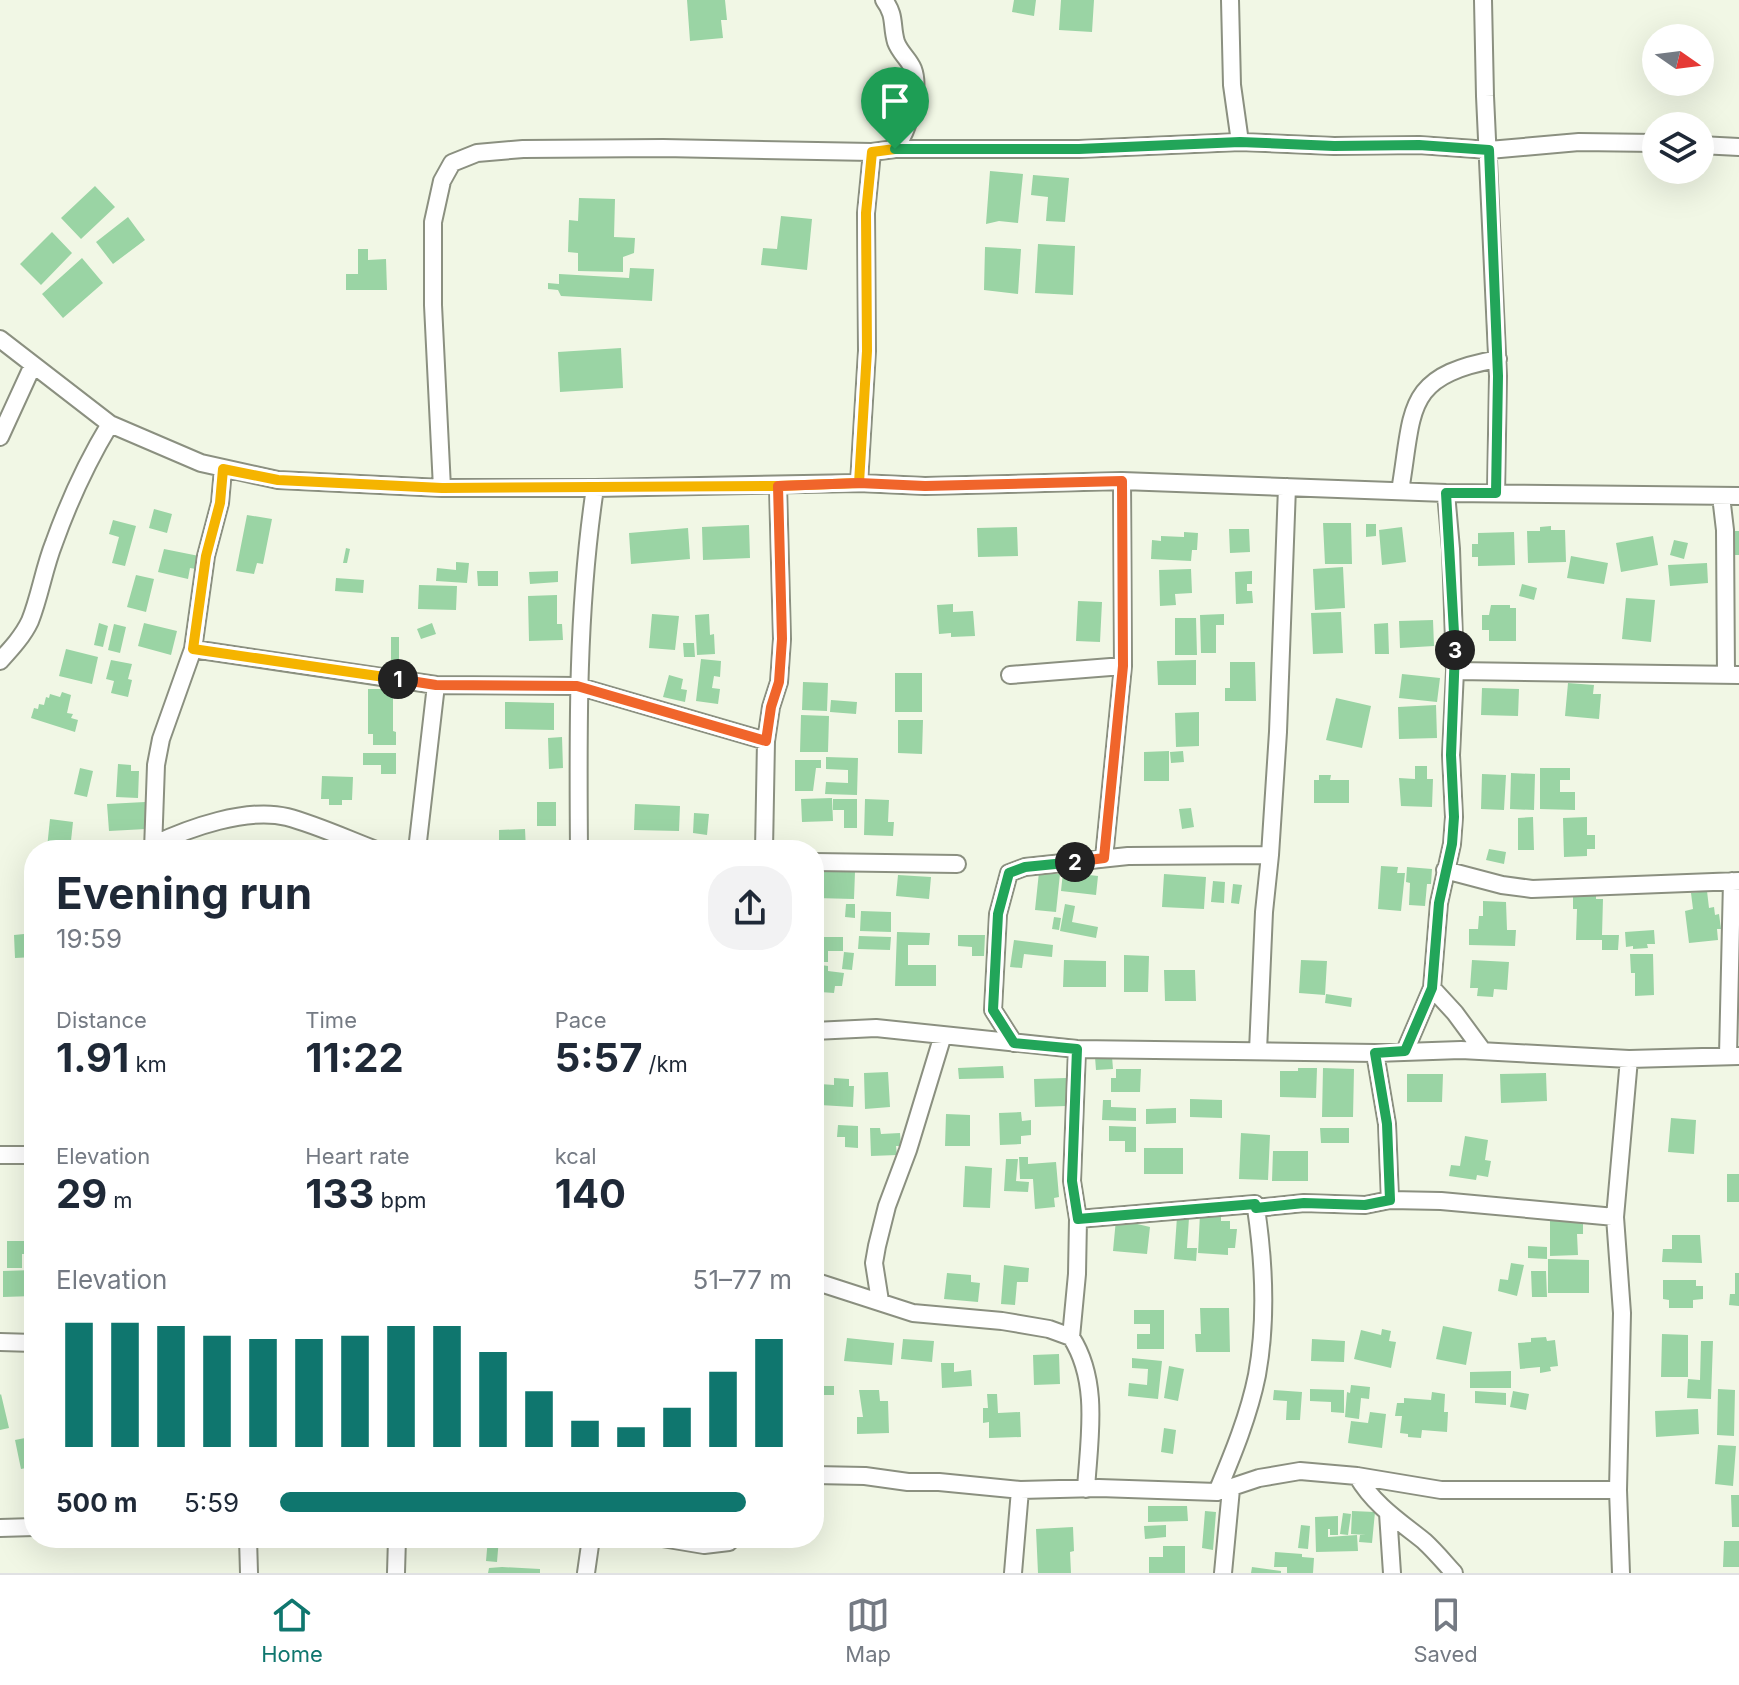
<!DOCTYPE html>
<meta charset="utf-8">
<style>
:root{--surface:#fff;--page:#f2f2f3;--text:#1f2937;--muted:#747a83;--line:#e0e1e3;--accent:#0f766e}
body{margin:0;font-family:Inter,sans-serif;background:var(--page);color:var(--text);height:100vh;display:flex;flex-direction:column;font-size:30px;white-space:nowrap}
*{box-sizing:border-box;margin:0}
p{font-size:26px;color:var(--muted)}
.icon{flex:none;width:44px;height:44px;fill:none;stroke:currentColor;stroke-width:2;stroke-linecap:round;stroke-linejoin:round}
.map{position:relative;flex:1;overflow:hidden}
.sheet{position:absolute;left:24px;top:840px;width:800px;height:708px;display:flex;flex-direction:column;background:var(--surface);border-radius:32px;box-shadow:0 8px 32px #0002}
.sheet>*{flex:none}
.needle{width:52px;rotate:104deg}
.fabs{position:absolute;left:1642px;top:24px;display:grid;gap:16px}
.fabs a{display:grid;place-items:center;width:72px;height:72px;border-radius:50%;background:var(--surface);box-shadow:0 8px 32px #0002;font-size:40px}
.pin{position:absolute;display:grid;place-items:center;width:68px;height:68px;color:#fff;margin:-82px -34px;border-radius:50% 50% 50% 0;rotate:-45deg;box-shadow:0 0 8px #0007}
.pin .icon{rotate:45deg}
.km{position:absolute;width:40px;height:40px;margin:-20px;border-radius:50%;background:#222;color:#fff;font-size:22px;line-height:40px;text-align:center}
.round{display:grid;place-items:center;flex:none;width:84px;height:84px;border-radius:32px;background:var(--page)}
.overview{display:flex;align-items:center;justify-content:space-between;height:136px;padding:0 32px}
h1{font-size:44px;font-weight:700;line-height:60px}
.stats{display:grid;grid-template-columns:repeat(3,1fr);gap:12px;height:136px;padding:8px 32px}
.stats div{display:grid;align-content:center}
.stats b{font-size:40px;font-weight:700}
.stats small{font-size:22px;font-weight:400}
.stats p{font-size:22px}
.chart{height:224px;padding:16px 32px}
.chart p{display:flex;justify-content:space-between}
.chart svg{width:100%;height:144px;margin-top:8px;stroke:var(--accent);stroke-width:6}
ul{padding:0 32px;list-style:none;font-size:26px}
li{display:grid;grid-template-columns:128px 96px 1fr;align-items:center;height:60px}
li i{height:20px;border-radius:10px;background:var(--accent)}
.tab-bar{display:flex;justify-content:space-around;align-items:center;height:112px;border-top:2px solid var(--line);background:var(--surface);font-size:22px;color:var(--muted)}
.tab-bar a{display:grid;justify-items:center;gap:4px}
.tab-bar .active{color:var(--accent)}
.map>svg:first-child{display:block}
</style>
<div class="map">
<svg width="1739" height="1573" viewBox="0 0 1739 1573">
<rect width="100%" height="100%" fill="#f1f7e5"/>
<path fill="#9ad4a4" d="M687 0H725L727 20H721L723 38 690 41Z
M1014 0H1036L1034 16 1012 12Z
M1061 0H1094L1092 32 1059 30Z
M990 171 1023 174 1018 223 999 221 986 224Z
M1033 175 1069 178 1065 222 1046 221 1048 197 1031 195Z
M95 186 115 207 81 239 61 218Z
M579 198 615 199 614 237 635 238 634 253 623 257V272L578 271V253L568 252 569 220 578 221Z
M781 216 812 219 807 270 761 265 763 248 777 249Z
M128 217 145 240 113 264 96 242Z
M52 232 72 253 41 285 20 264Z
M1038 244 1075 246 1073 295 1035 293Z
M985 247 1021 249 1018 294 984 290Z
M358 249H368V260L386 259 387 290H346V274H358Z
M82 258 103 283 63 318 42 294Z
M630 268 654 269 652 301 561 296 558 290 548 289V283L559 284V274L629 278Z
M621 348 623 388 560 392 558 352Z
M154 509 172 514 167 533 149 528Z
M247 515 272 519 263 564 257 563 254 574 236 571Z
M113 520 136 526 125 566 112 563 119 537 109 534Z
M1323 523H1351L1352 564H1325Z
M1366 524H1376V536L1366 537Z
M749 525 750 558 703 560 702 527Z
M1551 526V530H1565L1566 562 1528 563 1527 531H1540V527Z
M1017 527 1018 556 978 557 977 528Z
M1402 527 1406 562 1382 565 1379 530Z
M688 528 690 559 631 564 629 533Z
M1229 529H1249L1250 552 1230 553Z
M1730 531H1739V555H1730Z
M1184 532 1198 533 1197 550H1192L1191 561 1151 559 1152 540 1161 541V536L1184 537Z
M1514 532 1515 565 1478 566V557H1472V544H1478V533Z
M1653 536 1658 565 1621 572 1616 543Z
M1674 540 1688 543 1684 559 1670 555Z
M346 548 350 549 347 563H343Z
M164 549 199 556 196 569 190 568 188 579 158 572Z
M1571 556 1608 563 1604 584 1567 578Z
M456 562 469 563 467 583 436 581 437 568 456 570Z
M1707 563 1708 583 1670 586 1668 565Z
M1343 567 1345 608 1315 610 1313 569Z
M1191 569 1192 593 1175 594 1176 605 1160 606 1159 570Z
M477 571H498V586H478Z
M558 571V582L530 584 529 572Z
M1252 571V584H1247V591H1252L1253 603 1236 604 1235 572Z
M136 575 154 579 146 612 127 607Z
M336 578 364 580 363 593 335 591Z
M1522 584 1537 588 1534 600 1519 596Z
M419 585 457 586 456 610 418 609Z
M557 595V624H562L563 640 529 641 528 596Z
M1626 598 1655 600 1651 642 1622 639Z
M1078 601 1102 602 1100 642 1076 641Z
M953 604V612L973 611 975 636 951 637V633L939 634 937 605Z
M1491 605H1510V608H1516V641H1489V630H1482V615H1489Z
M1341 612 1343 653 1313 654 1311 613Z
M652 614 679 616 675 650 649 648Z
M709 614 710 635 714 634 715 654 697 655 695 615Z
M1224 614V625H1216V653H1201L1200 615Z
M1175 618H1196L1197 655H1175Z
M1433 620 1434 646 1400 648 1399 621Z
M99 623 108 626 103 647 94 645Z
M144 623 177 631 171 655 138 646Z
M432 623 436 634 421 639 417 629Z
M1388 623 1389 654H1375L1374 624Z
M114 624 126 627 120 653 108 650Z
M391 637H399V664H391Z
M683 643H694L695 657H684Z
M66 649 98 657 92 684 59 676Z
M701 659 721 661 720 677 714 676 712 688 720 689 718 704 696 701Z
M111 660 132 664 128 679 132 680 128 697 111 693 114 681 106 679Z
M1196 660V685H1158L1157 661Z
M1230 662H1255L1256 701H1225V688H1230Z
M895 673H922V712H895Z
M1402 674 1440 678 1437 702 1399 698Z
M669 675 683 679 681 689 687 690 685 702 663 697Z
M803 682 828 683 827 711 802 710Z
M1568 683 1594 685 1593 694H1601L1599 719 1565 716Z
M1482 688 1519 689 1518 716 1481 715Z
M368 689H393V731L396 732V745H373V734H368Z
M62 692 71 695 67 713 73 714 71 718 78 720 75 732 31 718 34 708 38 709 39 704 44 705 46 697 49 698 50 694 60 697Z
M1336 698 1371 706 1362 748 1326 740Z
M831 700 857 702 856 714 830 712Z
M505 702 554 703V730L505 729Z
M1436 705 1437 738 1399 739 1398 707Z
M1199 712V746L1176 747 1175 713Z
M801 715 829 716 828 752H800Z
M898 720H923L922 754 898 753Z
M562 737 563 768 549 769 548 738Z
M1169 751V781H1144V752Z
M1183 751 1184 762 1171 763 1170 752Z
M363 753H396V774H381V765H363Z
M826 757 858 758 857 795 825 794 826 782 848 783V770L826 769Z
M795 760H821V768H816L813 791H795Z
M118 764 131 765V771H139L138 798 116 797Z
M1415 766H1427V779H1433L1432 807 1401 806 1399 778 1415 779Z
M80 768 93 771 87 797 74 794Z
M1540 768H1570V780H1560V792H1575V810L1540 809Z
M1511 773 1535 774 1534 810 1510 809Z
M1482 774 1506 775 1504 810 1481 809Z
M1319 775H1331L1330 780H1349V803H1314V780H1319Z
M322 776 353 777 352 800H342V805H329V799H321Z
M832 798 833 821 802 822 801 799Z
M833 799H857V828H844V810H833Z
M865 799 889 800 888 822H894L893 836 864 835Z
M145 802 146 829 109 831 107 804Z
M537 802H556V826H537Z
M635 804 680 806 679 831 634 830Z
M1191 808 1194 827 1182 829 1179 809Z
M694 813 709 814 707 835 693 833Z
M1533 817 1534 850H1518V818Z
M1587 817V835H1595V849H1587V856L1564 857 1563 818Z
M50 819 73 822 70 850 47 848Z
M525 829 526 850H499V830Z
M1489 849 1506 852 1504 864 1486 860Z
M1381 866 1398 867 1397 873H1405L1401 911 1378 909Z
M1407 867 1432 869 1431 884H1427L1425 906 1409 905 1410 883 1406 882Z
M816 871 855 872 854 899 815 898Z
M1039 872 1060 874 1056 912 1035 910Z
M1063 872 1098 876 1096 895 1061 891Z
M1164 874 1206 877 1204 909 1162 907Z
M898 875 931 877 929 899 896 896Z
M1213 881 1225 882 1224 903 1211 902Z
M1233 884 1242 885 1239 904 1231 903Z
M1707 891 1709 908 1714 907 1715 915 1719 914 1721 929H1717L1718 940 1689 943 1685 911 1693 909 1691 893Z
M1573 893 1596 894V899H1603L1602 935H1619L1618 950H1602V940H1576L1577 909H1573Z
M1483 901 1506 902 1507 930H1516L1515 946 1469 945V929H1478L1479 916H1483Z
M846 904H855V918L845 917Z
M1065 904 1075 906 1072 922 1098 927 1096 938 1060 931Z
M861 911 891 912V932L860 931Z
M1054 917 1061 918 1059 930 1052 929Z
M1654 930 1655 944H1647L1648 948 1633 949V946L1626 947 1625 932Z
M897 932 930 933 929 945H908V965H936V986H895Z
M34 933V957L15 958 14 935Z
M958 935H985L984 956H972V947L958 946Z
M859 936 891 937 890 950 858 949Z
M814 937H843V951H828V962H814Z
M1014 940 1053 945 1052 957 1024 954 1022 968 1010 967Z
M844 952 854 953 852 970 842 969Z
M1630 954H1653L1654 995 1635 996V973H1631Z
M1124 955 1149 956 1148 992H1124Z
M1064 960 1106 961V987H1063Z
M1301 960 1327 961 1325 995 1299 993Z
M1472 960 1509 962 1507 990 1494 989 1493 997 1477 996 1478 988H1470Z
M814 964 828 966V971L844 973 842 986H835L834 993 820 992V989L814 988Z
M1164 970H1195L1196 1001H1165Z
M1326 994 1352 998 1351 1007 1325 1003Z
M1112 1056 1113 1069 1096 1070 1095 1057Z
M1003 1066 1004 1078 959 1079 958 1068Z
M1298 1068H1317L1316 1098 1280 1097V1071H1298Z
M1323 1068 1354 1069 1353 1117H1322Z
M1116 1069H1141L1140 1092H1111V1078H1116Z
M888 1072 890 1107 865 1109 864 1073Z
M1546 1073 1547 1101 1501 1103 1500 1074Z
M1407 1074H1443L1442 1102H1407Z
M834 1078 849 1079V1086H854L853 1107 820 1105V1084L834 1085Z
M1066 1078V1106L1035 1107 1034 1079Z
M1190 1099 1222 1100V1118L1190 1117Z
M1103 1100H1111V1107L1136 1108V1121L1102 1120Z
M1176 1108V1123L1146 1124V1109Z
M1021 1112 1022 1121 1031 1120V1135L1021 1136V1144L1000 1145 999 1113Z
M946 1114 970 1115V1146H945Z
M1671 1118 1696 1120 1694 1154 1668 1152Z
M838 1125 858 1126V1148L845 1147V1137H837Z
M1109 1126 1136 1127V1152H1125V1141H1109Z
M870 1128H880L881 1134 900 1133 901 1146H896L897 1155 871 1156Z
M1320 1128H1349V1143H1321Z
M1241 1133 1270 1135 1268 1180 1239 1179Z
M1465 1136 1488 1140 1485 1160 1491 1161 1488 1177 1477 1175 1476 1180 1449 1176 1451 1165 1460 1166Z
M1144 1148H1183V1174H1144Z
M1273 1151H1308V1181H1272Z
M1019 1157H1028V1164L1056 1162 1059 1197 1054 1198 1055 1207 1035 1209 1033 1179H1020Z
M1006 1159H1018L1016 1181 1029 1182 1028 1192 1004 1191Z
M965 1166 992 1168 990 1208 963 1207Z
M1727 1174H1739V1202H1727Z
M1200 1214 1221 1215V1221H1230V1229H1237L1235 1248H1228V1255L1198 1253Z
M1177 1217 1189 1218 1187 1248H1197L1196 1261 1174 1259Z
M1116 1219 1150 1227 1147 1254 1113 1251Z
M1583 1219V1234H1577L1578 1255 1550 1256V1220Z
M1672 1235H1700L1702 1263 1662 1262 1663 1249H1672Z
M7 1241H34V1254H22V1268H7Z
M1528 1246 1547 1247V1259L1528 1258Z
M1548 1259 1589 1260V1293H1548Z
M1511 1263 1524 1265 1517 1296 1498 1291 1500 1279 1508 1280Z
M1004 1265 1029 1268 1028 1282H1017L1015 1305 1001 1304Z
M34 1270V1296L3 1297V1271Z
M1531 1271H1546L1547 1297H1532Z
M947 1273 971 1275V1282L980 1283 978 1302 944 1299Z
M1735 1273H1739V1306L1729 1305 1730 1294H1735Z
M1663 1280H1696V1286H1703V1299L1693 1300V1308H1669V1300L1663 1299Z
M1200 1308H1229L1230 1352H1196L1195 1334H1201Z
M1134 1310H1164V1349H1137V1334H1150V1324H1134Z
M1443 1326 1472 1332 1466 1365 1436 1359Z
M1382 1329 1391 1331 1389 1341 1396 1342 1391 1368 1354 1359 1361 1330 1381 1335Z
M1662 1334 1688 1335V1377H1661Z
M1546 1337 1547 1341 1555 1340 1558 1366 1550 1367 1551 1371 1540 1373V1367L1520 1369 1518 1343 1531 1342V1338Z
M847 1338 894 1343 892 1365 844 1361Z
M903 1339 934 1341 932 1362 901 1359Z
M1312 1339 1345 1341 1344 1362 1311 1361Z
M1701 1341H1713L1711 1399 1687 1398 1688 1379 1700 1380Z
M1059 1354 1060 1384 1034 1385 1033 1355Z
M1132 1358 1162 1361 1158 1399 1128 1396 1129 1383 1147 1385 1148 1369 1132 1368Z
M941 1363H954V1372L971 1370 972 1386 942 1388Z
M1169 1366 1184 1369 1178 1401 1164 1398Z
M34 1370V1397L28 1398 25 1371Z
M1511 1371V1388H1470V1372Z
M1351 1385 1370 1387 1369 1399 1361 1398 1359 1419 1345 1417 1347 1392 1350 1393Z
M814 1386H834V1395H814Z
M1310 1389 1344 1390V1413L1331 1412V1402L1310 1401Z
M1718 1389 1735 1390 1734 1436 1717 1435Z
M859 1390H879L880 1401H888L889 1433 857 1434V1417H863Z
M1274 1390 1302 1392 1300 1420H1286L1287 1401 1273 1400Z
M1475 1391 1506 1393V1405L1475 1403Z
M1513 1391 1529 1394 1526 1410 1510 1407Z
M1432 1392 1445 1394 1444 1412H1448L1447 1432 1422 1430 1421 1438 1408 1437V1434L1400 1433 1402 1416H1395L1397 1403H1404V1398L1431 1400Z
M1 1394 9 1428 0 1430V1395Z
M987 1394H997L998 1413 1020 1412 1021 1437 989 1438V1422L983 1423V1408H988Z
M1698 1409 1699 1434 1656 1437 1655 1411Z
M1370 1412 1386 1414 1382 1448 1348 1443 1351 1421 1368 1423Z
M1164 1428 1176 1430 1173 1454 1161 1452Z
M25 1438 31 1467 21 1469 15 1440Z
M1718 1445 1736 1446 1733 1486 1715 1484Z
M1731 1495H1739V1527H1732Z
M1148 1506H1187L1188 1521 1148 1522Z
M1205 1511 1216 1512 1213 1550 1202 1548Z
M1352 1511 1375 1512 1372 1543 1359 1542 1360 1535H1366L1351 1534Z
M1343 1513 1351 1514 1348 1535 1340 1534Z
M1338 1516V1535H1330V1529H1328V1537L1357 1535 1358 1551 1316 1552 1315 1517Z
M1166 1525V1537L1145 1539 1144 1526Z
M1301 1525 1310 1526 1308 1549 1298 1548Z
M1073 1527 1074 1551 1070 1552 1071 1573H1038L1036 1529Z
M488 1538H499L497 1562 486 1561Z
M1724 1541H1739V1567H1723Z
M1163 1546H1185V1573H1149V1557H1163Z
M1275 1552 1302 1554V1557L1314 1558 1313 1573H1287V1567H1274Z
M502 1567 540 1569V1573H488L489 1568Z
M1252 1567 1281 1571V1573H1251Z"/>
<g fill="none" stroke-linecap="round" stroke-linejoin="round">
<g stroke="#8b9080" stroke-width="20">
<path id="minor" d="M884 0C896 16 891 25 896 42 900 53 909 59 913 69 921 90 908 131 895 149
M1230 0 1232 85 1240 142
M1483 0 1485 96 1498 376 1496 493
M1700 145 1739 147
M0 339 110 424 201 463 278 480 442 488H595L859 483 925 486 1122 481 1446 493 1739 496
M0 437 33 365
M859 483 867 351 866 213 872 152
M442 488 433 305V222L442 181 452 163 477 153 523 149 663 148 872 152 895 149H1079L1240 142 1334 146 1419 145 1489 150 1579 142 1656 143
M1400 491C1414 409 1403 376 1498 359
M1721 496 1725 530 1726 675
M193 649 436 685 577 686 766 741
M0 661C11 649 23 636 30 621 40 596 44 568 54 543 69 501 87 462 110 424
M1455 671 1739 675
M1010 675 1123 666
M153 845C189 828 247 807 287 817 317 825 347 839 376 850
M153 850 156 765 161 739 193 649 206 556 220 503 223 469
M417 850 436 685
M579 850C578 729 577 608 595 488
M764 850 766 741 771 707 779 682 782 639 778 486
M1104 858 1123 666 1122 481
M814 862 957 864
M1445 870 1502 885 1532 889 1739 881
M1432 988 1455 1013 1483 1051
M814 1031 876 1028 1077 1049 1375 1053 1461 1050 1629 1059 1739 1056
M1014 1043 993 1010 998 914 1009 873 1025 867 1128 856 1270 855
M1258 1051 1264 912 1270 855 1278 732 1287 487
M1405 1051 1432 988 1439 903 1452 844 1454 817 1451 755 1455 671 1451 549 1446 493
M1375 1053 1387 1124 1390 1200
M1728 1055 1732 881
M0 1155H34
M1078 1219 1255 1204 1256 1208 1304 1203 1365 1205 1390 1200 1441 1201 1615 1217
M814 1281 913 1313 1002 1321 1049 1329 1071 1337C1100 1382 1089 1439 1086 1489
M880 1301 874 1263 877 1246 887 1206 908 1150 943 1035
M1071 1337 1077 1274 1078 1219 1072 1181 1077 1049
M0 1342 34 1343
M814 1475 865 1476 908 1482H939L1020 1490 1099 1488 1217 1492 1259 1478 1300 1471 1357 1476 1441 1490H1618
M1357 1476C1374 1505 1399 1521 1424 1541 1435 1551 1444 1562 1454 1573
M1217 1492C1233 1454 1249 1415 1257 1375 1267 1320 1264 1262 1256 1208
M1388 1513 1392 1573
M0 1528 34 1527
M248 1538 249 1573
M662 1538 704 1545 729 1542 732 1538
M396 1573 397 1538
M586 1573 591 1538
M1013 1573 1020 1490
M1223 1573 1231 1489
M1621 1573 1618 1490 1622 1313 1615 1217 1629 1059"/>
</g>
<use href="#minor" stroke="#fff" stroke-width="16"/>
</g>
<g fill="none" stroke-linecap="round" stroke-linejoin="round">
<g stroke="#fff" stroke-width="16">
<path id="split-1" d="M398 679 193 649 206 556 220 503 223 469 278 480 442 488 778 486 859 483 867 351 866 213 872 152 895 149"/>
</g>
<g stroke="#fff" stroke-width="16">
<path id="split-2" d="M398 679 436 685 577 686 766 741 771 707 779 682 782 639 778 486 859 483 925 486 1122 481 1123 666 1104 858 1075 862"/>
</g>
<g stroke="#fff" stroke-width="16">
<path id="split-3" d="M1075 862 1025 867 1009 873 998 914 993 1010 1014 1043 1077 1049 1072 1181 1078 1219 1255 1204 1256 1208 1304 1203 1365 1205 1390 1200 1387 1124 1375 1053 1405 1051 1432 988 1439 903 1452 844 1454 817 1451 755 1455 650"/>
</g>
<g stroke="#fff" stroke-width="16">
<path id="split-4" d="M895 149H1079L1240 142 1334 146 1419 145 1489 150 1498 376 1496 493H1446L1455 650"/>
</g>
<use href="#split-1" stroke="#f5b400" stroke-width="10"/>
<use href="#split-2" stroke="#f0652b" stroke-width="10"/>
<use href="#split-3" stroke="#22a559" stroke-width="10"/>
<use href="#split-4" stroke="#22a559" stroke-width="10"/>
</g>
</svg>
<div class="fabs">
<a><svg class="needle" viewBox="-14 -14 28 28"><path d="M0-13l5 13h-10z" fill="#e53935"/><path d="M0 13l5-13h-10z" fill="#747a83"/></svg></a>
<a><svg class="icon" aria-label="layers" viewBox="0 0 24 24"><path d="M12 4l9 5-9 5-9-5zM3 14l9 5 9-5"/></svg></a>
</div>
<div class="pin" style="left:895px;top:149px;background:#1e9e55"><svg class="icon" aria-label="arrive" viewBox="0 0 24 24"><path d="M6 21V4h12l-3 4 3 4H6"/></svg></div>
<b class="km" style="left:398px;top:679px">1</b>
<b class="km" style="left:1075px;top:862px">2</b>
<b class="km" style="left:1455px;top:650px">3</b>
<section class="sheet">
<div class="overview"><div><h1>Evening run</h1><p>19:59</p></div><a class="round"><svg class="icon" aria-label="share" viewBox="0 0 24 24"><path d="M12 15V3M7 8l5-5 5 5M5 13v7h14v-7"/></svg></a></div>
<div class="stats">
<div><p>Distance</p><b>1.91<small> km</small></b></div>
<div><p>Time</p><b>11:22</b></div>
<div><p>Pace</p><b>5:57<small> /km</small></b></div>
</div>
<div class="stats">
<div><p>Elevation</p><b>29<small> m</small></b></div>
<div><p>Heart rate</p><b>133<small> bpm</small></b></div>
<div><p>kcal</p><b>140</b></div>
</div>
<div class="chart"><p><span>Elevation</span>51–77 m</p>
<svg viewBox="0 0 160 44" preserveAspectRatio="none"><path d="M5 44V6M15 44V6M25 44V7M35 44V10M45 44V11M55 44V11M65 44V10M75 44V7M85 44V7M95 44V15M105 44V27M115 44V36M125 44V38M135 44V32M145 44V21M155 44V11"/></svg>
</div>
<ul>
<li><b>500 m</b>5:59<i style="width:91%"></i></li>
</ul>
</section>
</div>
<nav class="tab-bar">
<a class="active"><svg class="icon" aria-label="home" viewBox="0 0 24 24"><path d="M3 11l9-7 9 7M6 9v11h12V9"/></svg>Home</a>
<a><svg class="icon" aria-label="map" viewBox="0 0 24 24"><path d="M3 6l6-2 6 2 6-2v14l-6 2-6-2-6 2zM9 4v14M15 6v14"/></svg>Map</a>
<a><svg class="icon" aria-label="saved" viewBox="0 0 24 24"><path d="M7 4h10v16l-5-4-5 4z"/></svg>Saved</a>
</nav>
